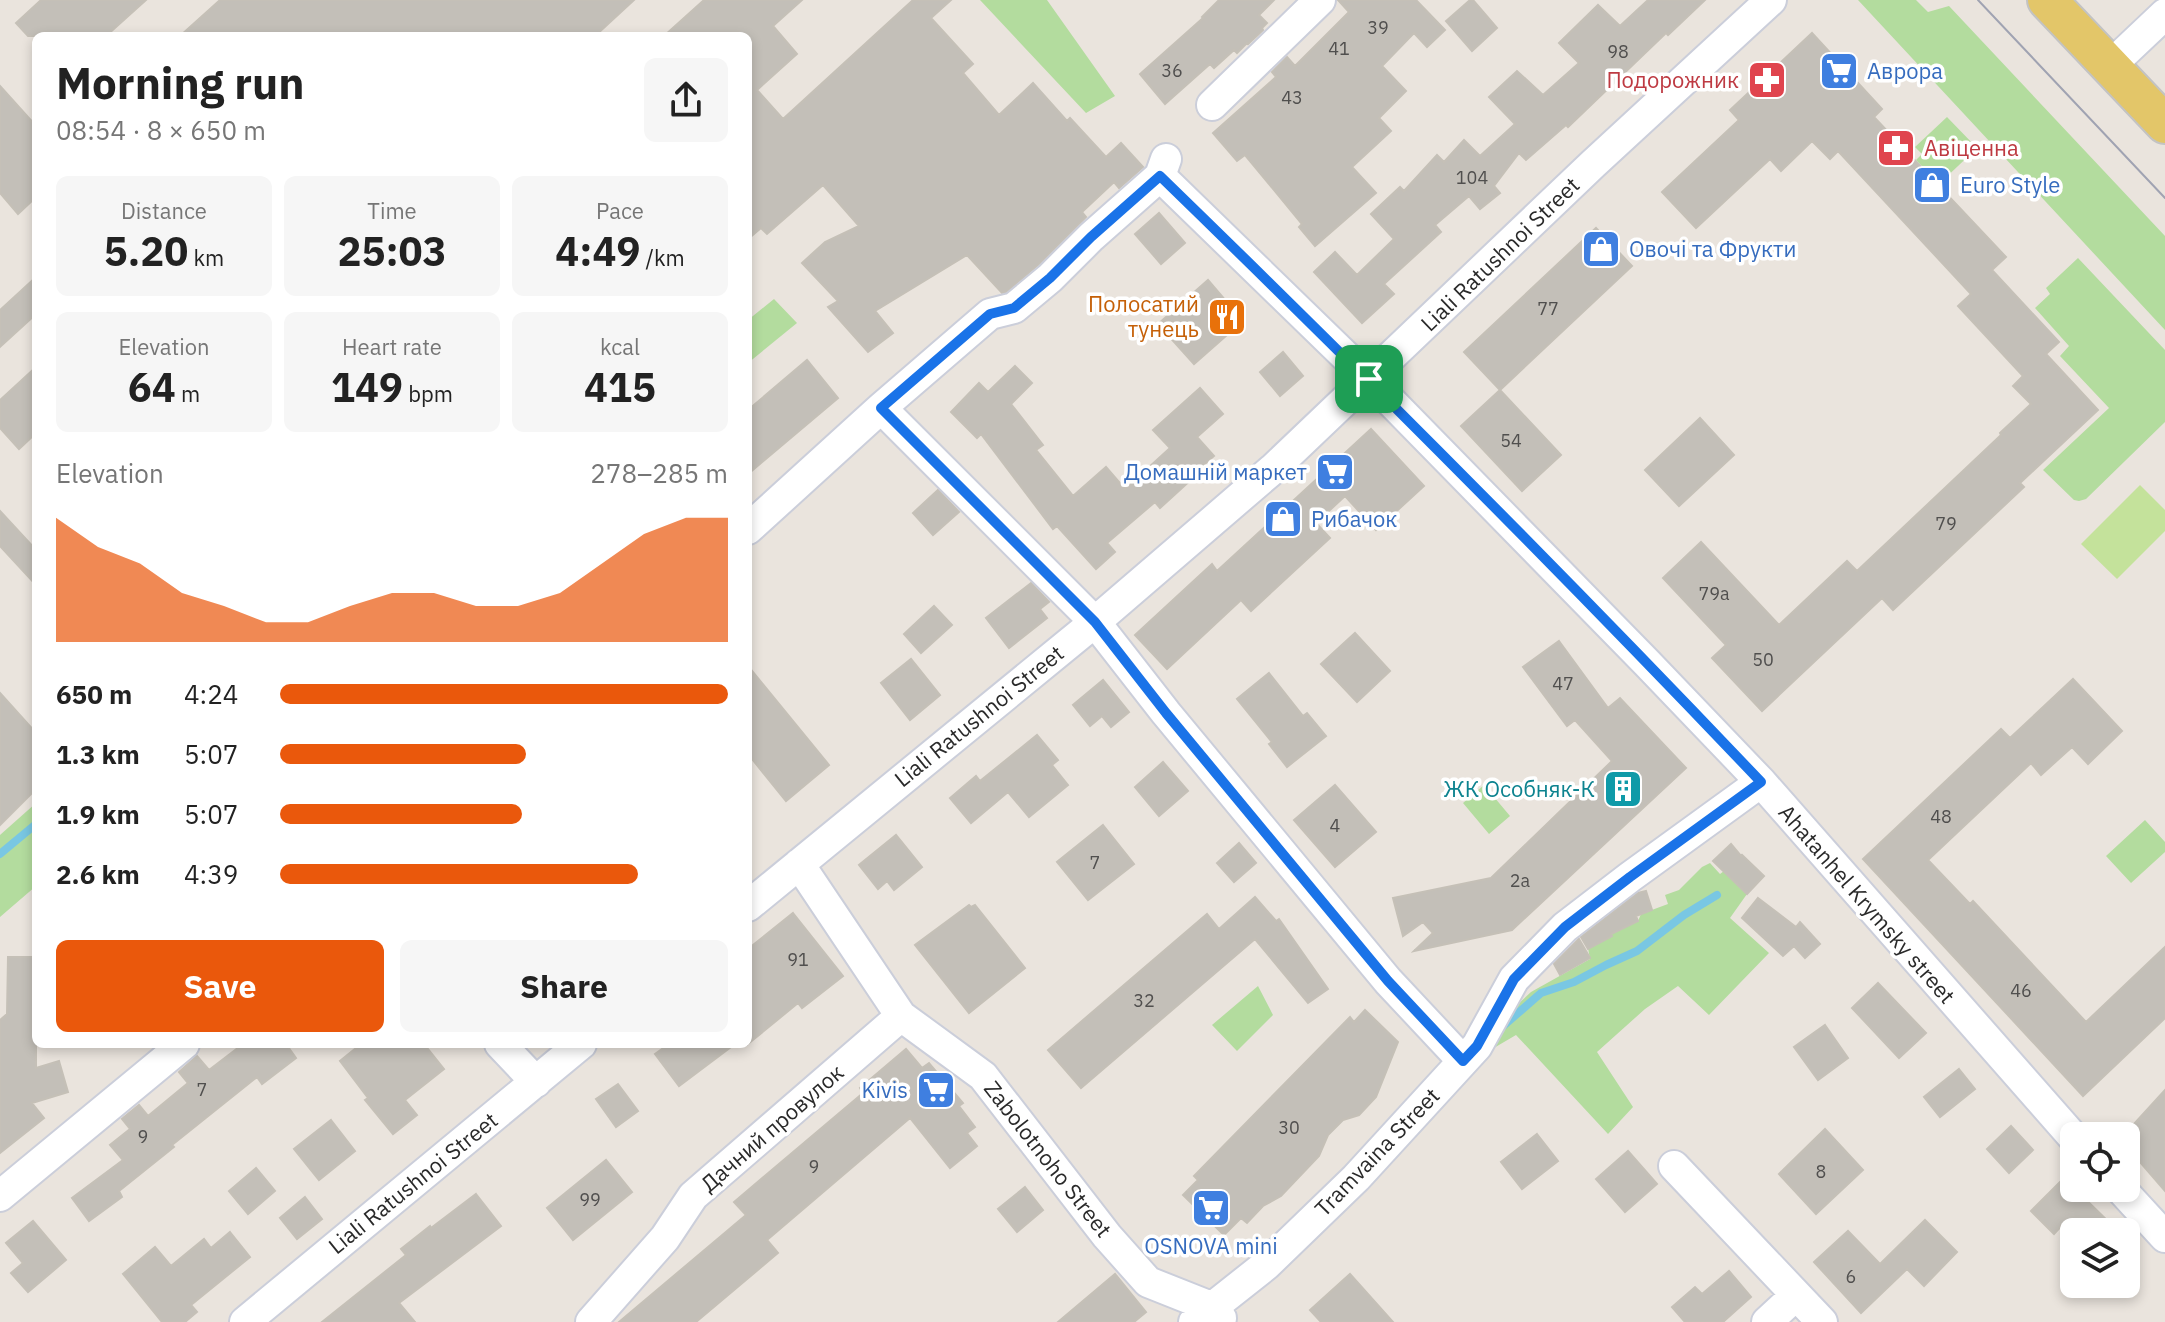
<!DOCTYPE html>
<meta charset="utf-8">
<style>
:root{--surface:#fff;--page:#f6f6f6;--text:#222;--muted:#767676;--accent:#ea580c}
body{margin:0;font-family:"IBM Plex Sans",sans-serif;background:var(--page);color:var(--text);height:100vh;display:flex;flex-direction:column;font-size:30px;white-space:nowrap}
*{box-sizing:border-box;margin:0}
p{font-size:26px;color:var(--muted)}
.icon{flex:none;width:44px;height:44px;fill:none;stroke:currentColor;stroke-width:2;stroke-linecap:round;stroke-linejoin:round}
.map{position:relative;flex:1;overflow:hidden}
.sheet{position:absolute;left:32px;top:32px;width:720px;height:1016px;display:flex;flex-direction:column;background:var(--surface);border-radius:12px;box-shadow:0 4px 12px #0003}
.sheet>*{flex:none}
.controls{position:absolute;left:2060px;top:1122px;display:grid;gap:16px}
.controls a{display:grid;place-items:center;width:80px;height:80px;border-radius:12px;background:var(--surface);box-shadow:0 4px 12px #0003;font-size:40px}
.pin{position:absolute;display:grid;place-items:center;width:68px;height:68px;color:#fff;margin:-34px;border-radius:16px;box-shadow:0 4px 12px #0006}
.round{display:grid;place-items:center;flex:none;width:84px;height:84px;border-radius:12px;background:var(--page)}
.head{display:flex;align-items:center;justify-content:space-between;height:136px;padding:0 24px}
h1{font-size:44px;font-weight:800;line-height:60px}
.figures{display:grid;grid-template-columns:repeat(3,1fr);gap:12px;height:136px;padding:8px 24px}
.figures div{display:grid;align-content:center;border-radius:12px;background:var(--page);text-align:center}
.figures b{font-size:40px;font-weight:800}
.figures small{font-size:22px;font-weight:400}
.figures p{font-size:22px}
.chart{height:224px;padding:16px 24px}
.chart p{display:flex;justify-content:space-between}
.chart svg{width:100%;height:144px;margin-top:8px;fill:var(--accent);opacity:.7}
.cta{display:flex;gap:16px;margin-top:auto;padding:16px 24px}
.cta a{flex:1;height:92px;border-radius:12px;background:var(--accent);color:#fff;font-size:32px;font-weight:800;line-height:92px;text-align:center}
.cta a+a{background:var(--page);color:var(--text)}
ul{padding:0 24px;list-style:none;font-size:26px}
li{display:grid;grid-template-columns:128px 96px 1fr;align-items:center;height:60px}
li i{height:20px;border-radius:10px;background:var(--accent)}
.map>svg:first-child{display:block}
</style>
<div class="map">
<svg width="2165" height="1322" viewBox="0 0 2165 1322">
<rect width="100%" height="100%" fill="#eae4dd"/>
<path fill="#b3dc9e" d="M980 0H1047L1115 96 1086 113Z
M1858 0H1916L1928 12 1949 6 2165 236V330Z
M1947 117 1977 148 1939 184 1916 160 1922 154 1915 147Z
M2078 258 2165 350V422L2086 499 2079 501 2074 500 2043 470 2109 408 2060 356 2069 346 2035 308 2050 294 2046 288Z
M774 299 797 323 748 363V320Z
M1484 785 1510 816 1489 834 1463 803Z
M36 803V886L0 917V835Z
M2145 820 2165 842V852L2131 883 2106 856Z
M1710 863 1720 874 1728 868 1737 877 1734 882 1747 894 1730 918 1769 953 1709 1015 1678 986 1645 1009 1597 1052 1633 1107 1608 1134 1516 1035 1487 1052 1490 1030 1531 992 1590 959 1588 948 1611 936V932L1638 921 1641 914 1668 904 1665 895 1679 890 1702 867Z
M1258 986 1273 1015 1237 1051 1212 1025Z"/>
<path fill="#c4e29b" d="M2140 485 2165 510V531L2117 579 2081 544Z"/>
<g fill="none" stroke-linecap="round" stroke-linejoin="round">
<path stroke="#79c7e3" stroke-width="8" d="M0 854 36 824
M1502 1027 1541 993 1574 982 1606 965 1637 951 1684 915 1717 895"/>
</g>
<path fill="#c3bfb8" stroke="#c5c0b7" stroke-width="2" d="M41 0H146L106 36H28L16 23Z
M220 0H634L595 36H180Z
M704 0H802L773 26 797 54 757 90 783 119 913 0H951L931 18 973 64 963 73 999 115 1033 83 1067 121 1070 118 1106 157 1121 143 1143 167 1119 188 1114 182 1082 212 1086 217 1038 265 1006 292 1002 293 967 255 875 311 893 333 868 352 828 307 838 301 802 263 825 242 859 226 823 185 767 234 761 228 748 239V36H664Z
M1219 0H1274L1259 15 1267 23 1262 28 1263 30 1248 44 1247 43 1237 53 1234 50 1214 68 1210 64 1165 104 1140 74 1203 18 1202 17Z
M1338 0H1416L1445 30 1427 47 1414 33 1382 66 1406 91 1379 118 1391 131 1352 167 1376 193 1315 246 1299 227 1302 224 1245 155 1237 161 1213 133 1276 77 1272 72 1287 57 1295 66 1349 12Z
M1470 0H1473L1497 28 1472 51 1446 21Z
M1648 0H1705L1668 35 1666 33 1568 127 1566 125 1526 160 1519 153 1494 186 1500 193 1480 209 1469 196 1435 225 1441 232 1384 284 1394 294 1362 323 1314 272 1335 252 1357 275 1394 239 1371 214 1400 187 1404 191 1437 155 1444 162 1464 140 1480 156 1515 124 1489 97 1517 71 1543 95 1579 63 1559 43 1598 5 1620 26Z
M1812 33 1882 109 1874 117 2006 257 1992 270 2059 342 2046 354 2098 410 2020 483 2024 487 1893 610 1882 598 1762 711 1712 658 1726 645 1663 578 1701 542 1779 625 1847 561 1857 571 2001 435 2000 433 2031 404 2013 386 2023 376 1958 306 1971 294 1838 151 1830 159 1812 141 1781 171 1770 159 1696 228 1662 192 1739 120 1730 110Z
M0 86 36 126V197L18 214 0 193Z
M1159 213 1185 243 1161 264 1135 234Z
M1596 228 1632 266 1500 390 1464 352Z
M36 277V314L0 347V310Z
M1208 280 1243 321 1194 364 1158 324Z
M1283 352 1303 376 1280 396 1260 372Z
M807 360 838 398 748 474V410Z
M1015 366 1032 383 1011 404 1043 445 1036 450 1073 496 1106 467 1125 489 1170 448 1153 430 1200 388 1223 414 1197 437 1214 456 1191 476 1193 478 1160 508 1155 502 1107 543 1115 552 1096 569 1057 526 1053 529 981 434 977 438 951 412 979 383 988 392Z
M36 367V433L19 449 0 428V400Z
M1500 390 1561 455 1522 491 1461 426Z
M1700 418 1734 455 1679 506 1645 470Z
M1371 429 1424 486 1376 530 1345 496 1316 523 1330 538 1251 611 1241 600 1167 669 1135 635 1212 564 1217 571Z
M938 490 959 512 933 535 913 513Z
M0 511 36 550V585L0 546Z
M1031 583 1049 602 1040 609 1047 618 1009 648 986 618Z
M934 606 952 625 921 653 904 634Z
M1355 633 1390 671 1357 702 1321 664Z
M1559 641 1608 708 1620 698 1686 768 1512 930 1414 951 1433 933 1423 922 1403 936 1393 898 1491 878 1612 761 1575 720 1567 726 1523 667Z
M911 659 940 695 910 720 881 683Z
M748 666 829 765 786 801 748 754Z
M1269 673 1303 716 1307 713 1326 736 1287 767 1269 744 1272 742 1237 699Z
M2073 679 2122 731 2088 764 2072 747 2041 775 2031 763 1928 860 1970 904 1973 901 2086 1022 2165 947V1018L2083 1096 1863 859 2001 729 2010 738Z
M1103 680 1129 712 1111 727 1102 716 1090 726 1073 705Z
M0 693 36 733V789L0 825Z
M1037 735 1058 760 1052 765 1068 785 1029 817 1008 792 971 823 950 798 976 776 980 781Z
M1163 762 1188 791 1159 816 1135 787Z
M1335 785 1376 832 1335 867 1294 820Z
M1103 825 1134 864 1088 900 1057 862Z
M896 835 922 867 894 890 887 881 878 889 859 865Z
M1239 843 1256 863 1234 882 1217 863Z
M1731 844 1741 856 1742 855 1764 876 1747 894 1713 861Z
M1646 891 1652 910 1636 916 1638 921 1611 934 1612 936 1588 949 1581 937 1638 893Z
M1255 897 1276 921 1279 919 1328 989 1308 1003 1255 939 1081 1088 1048 1050 1207 914 1219 929Z
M1758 898 1796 927 1800 922 1820 944 1805 958 1794 946 1783 956 1742 918Z
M969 905 971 907 975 905 1025 968 969 1013 915 945Z
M793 913 843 976 802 1008 798 1003 748 1044V949Z
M1579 939 1590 958 1560 975 1554 964Z
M8 957H36V1068L59 1061 68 1092 32 1103 44 1118 0 1153V1020L7 1014Z
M1878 983 1926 1033 1899 1058 1852 1008Z
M1365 1010 1398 1042 1376 1097 1359 1115 1343 1120 1328 1135 1319 1156 1281 1196 1263 1206 1247 1223 1241 1218 1224 1235 1183 1195 1198 1180 1194 1176 1350 1017 1354 1022Z
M1825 1025 1848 1058 1818 1080 1794 1047Z
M243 1044H286L296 1058 262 1084 257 1077 172 1145 174 1147 119 1191 122 1197 89 1221 72 1198 123 1160 110 1145 130 1129 122 1119 139 1105 148 1116 188 1083 179 1072 197 1056 209 1070Z
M361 1044H424L444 1069 405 1100 417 1115 393 1134 365 1100 368 1098 340 1061Z
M669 1044H735L679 1086 655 1054Z
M906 1049 922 1068 929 1063 963 1103 959 1106 975 1127 967 1133 977 1146 950 1168 910 1118 767 1240 778 1253 696 1322H619L746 1215 734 1202 863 1093 860 1088Z
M1959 1069 1975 1089 1940 1117 1924 1097Z
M618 1084 638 1111 616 1127 596 1099Z
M2165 1090V1191L2126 1146V1136H2123Z
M331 1120 355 1151 319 1180 294 1149Z
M2011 1126 2033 1150 2009 1173 1987 1149Z
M1825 1129 1863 1170 1816 1214 1779 1174Z
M1537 1134 1558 1161 1522 1189 1501 1162Z
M1628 1151 1657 1184 1625 1212 1596 1179Z
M606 1160 632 1192 573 1240 547 1208Z
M256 1168 275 1191 248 1214 229 1191Z
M2065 1177 2074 1188 2119 1232H2073L2064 1223 2054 1234 2031 1211Z
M1025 1187 1043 1210 1017 1232 998 1209Z
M476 1194 501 1226 399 1303 415 1322H322L406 1255 401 1249 430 1226 431 1228Z
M305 1197 322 1219 297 1239 280 1218Z
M1925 1220 1957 1252 1924 1286 1907 1269 1861 1313 1814 1262 1848 1231 1880 1264Z
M33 1221 66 1260 28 1292 11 1273 23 1263 6 1243Z
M230 1232 250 1257 191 1305 197 1312 185 1322H162L123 1274 155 1247 171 1266 204 1239 211 1248Z
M1729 1271 1751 1297 1723 1322H1685L1672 1307 1695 1287 1702 1294Z
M1115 1274 1146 1312 1134 1322H1058Z
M1350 1274 1393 1322H1321L1310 1310Z"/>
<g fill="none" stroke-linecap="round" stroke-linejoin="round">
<g stroke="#cbceda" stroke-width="34">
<path id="minor" d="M2110 66 2165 14
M1212 105 1320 0
M1166 159 1160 176 1369 379 1647 663 1761 782 2074 1138
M881 408 1095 622 1166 713 1388 981 1463 1061
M748 529 881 408 990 314 1014 308 1050 278 1091 237 1160 176
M799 864 901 1016 983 1076 1107 1236 1148 1282 1211 1307 1221 1318
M748 906 1095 622 1273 469 1593 164 1771 0
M500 1044 536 1082
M1674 1166 1822 1322
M2120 1188 2165 1237
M0 1196 184 1044
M245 1322 581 1044
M591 1322 665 1238 693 1196 901 1016
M1194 1322 1266 1265 1356 1178 1477 1046 1514 979 1565 927 1630 877 1761 782
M1767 1322 1796 1295"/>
</g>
<g stroke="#c3c3c3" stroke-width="42">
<path id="major" d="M2047 0 2165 124"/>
</g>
<use href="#minor" stroke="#fff" stroke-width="30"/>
<use href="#major" stroke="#e3c669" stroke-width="38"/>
<path stroke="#a0a3b2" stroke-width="2" d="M1978 0 2165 198"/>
</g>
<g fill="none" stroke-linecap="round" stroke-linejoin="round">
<g stroke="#fff" stroke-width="16">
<path id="route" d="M1160 176C1364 374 1565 576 1761 782L1630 877 1565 927 1514 979 1477 1046 1463 1061 1388 981 1166 713 1095 622 881 408 990 314 1014 308 1050 278 1091 237Z"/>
</g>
<use href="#route" stroke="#1a73e8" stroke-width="10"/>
</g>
<defs>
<g id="supermarket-square" transform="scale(2)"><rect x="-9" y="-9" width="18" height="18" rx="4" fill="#3f7fe0" stroke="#fff"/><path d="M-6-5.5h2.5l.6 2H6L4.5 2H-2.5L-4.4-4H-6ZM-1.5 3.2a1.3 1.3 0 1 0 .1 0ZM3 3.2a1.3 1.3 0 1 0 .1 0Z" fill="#fff"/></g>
<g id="pharmacy-square" transform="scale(2)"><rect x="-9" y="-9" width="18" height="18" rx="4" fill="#e0444e" stroke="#fff"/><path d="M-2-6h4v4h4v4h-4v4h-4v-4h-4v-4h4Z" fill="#fff"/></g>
<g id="shop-square" transform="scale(2)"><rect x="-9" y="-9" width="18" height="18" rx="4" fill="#3f7fe0" stroke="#fff"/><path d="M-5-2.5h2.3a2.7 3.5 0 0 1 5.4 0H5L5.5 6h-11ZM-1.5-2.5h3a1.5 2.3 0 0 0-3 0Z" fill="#fff"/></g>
<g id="restaurant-square" transform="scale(2)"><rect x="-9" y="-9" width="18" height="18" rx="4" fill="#e8710a" stroke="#fff"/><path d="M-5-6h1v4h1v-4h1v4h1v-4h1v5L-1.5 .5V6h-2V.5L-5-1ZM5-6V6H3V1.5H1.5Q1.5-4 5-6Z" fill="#fff"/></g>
<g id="building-square" transform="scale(2)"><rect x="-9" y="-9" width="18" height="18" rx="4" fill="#0f9aa8" stroke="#fff"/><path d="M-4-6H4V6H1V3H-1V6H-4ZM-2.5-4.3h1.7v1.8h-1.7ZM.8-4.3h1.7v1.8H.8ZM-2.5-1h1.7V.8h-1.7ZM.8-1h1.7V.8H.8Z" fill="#fff"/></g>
</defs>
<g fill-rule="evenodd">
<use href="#supermarket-square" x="1839" y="71"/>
<use href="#pharmacy-square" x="1767" y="80"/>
<use href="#pharmacy-square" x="1896" y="148"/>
<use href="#shop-square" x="1932" y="185"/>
<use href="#shop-square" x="1601" y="249"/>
<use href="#restaurant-square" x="1227" y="317"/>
<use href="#supermarket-square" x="1335" y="472"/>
<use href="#shop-square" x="1283" y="519"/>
<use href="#building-square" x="1623" y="789"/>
<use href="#supermarket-square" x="936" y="1090"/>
<use href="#supermarket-square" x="1211" y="1208"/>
</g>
<g text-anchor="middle" stroke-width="7" stroke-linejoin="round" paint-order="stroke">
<g font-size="18" fill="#504f4e">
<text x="1378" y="34">39</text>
<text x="1339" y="55">41</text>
<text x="1618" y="58">98</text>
<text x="1172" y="77">36</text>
<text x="1292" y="104">43</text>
<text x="1472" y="184">104</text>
<text x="1548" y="315">77</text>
<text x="1511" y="447">54</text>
<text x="1946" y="530">79</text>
<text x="1714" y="600">79а</text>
<text x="1763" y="666">50</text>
<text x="1563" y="690">47</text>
<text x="1941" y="823">48</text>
<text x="1335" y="832">4</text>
<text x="1095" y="869">7</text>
<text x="1520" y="887">2а</text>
<text x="798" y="966">91</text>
<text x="2021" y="997">46</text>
<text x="1144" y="1007">32</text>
<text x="202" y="1096">7</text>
<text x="1289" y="1134">30</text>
<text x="143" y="1143">9</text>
<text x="814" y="1173">9</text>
<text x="1821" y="1178">8</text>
<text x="590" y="1206">99</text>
<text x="1851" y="1283">6</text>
</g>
<g font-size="22" fill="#366cbe" stroke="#fff" text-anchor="start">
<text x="1867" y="79">Аврора</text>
<text x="1960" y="193">Euro Style</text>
<text x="1629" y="257">Овочі та Фрукти</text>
<text x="1307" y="480" text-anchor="end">Домашній маркет</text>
<text x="1311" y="527">Рибачок</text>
<text x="908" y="1098" text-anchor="end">Kivis</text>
<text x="1211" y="1254" text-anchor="middle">OSNOVA mini</text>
</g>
<g font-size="22" fill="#be3a42" stroke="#fff" text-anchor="end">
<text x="1739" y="88">Подорожник</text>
<text x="1924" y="156" text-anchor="start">Авіценна</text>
</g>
<g font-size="22" fill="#2a2a2a" stroke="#fff">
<text transform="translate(1500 254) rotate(-44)" y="8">Liali Ratushnoi Street</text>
<text transform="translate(979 716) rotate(-39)" y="8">Liali Ratushnoi Street</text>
<text transform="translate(1867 904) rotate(49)" y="8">Ahatanhel Krymsky street</text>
<text transform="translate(772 1128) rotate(-41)" y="8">Дачний провулок</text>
<text transform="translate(1377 1152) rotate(-46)" y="8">Tramvaina Street</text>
<text transform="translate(1048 1159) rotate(52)" y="8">Zabolotnoho Street</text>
<text transform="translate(413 1183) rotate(-39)" y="8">Liali Ratushnoi Street</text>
</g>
<g font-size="22" fill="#c56008" stroke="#fff" text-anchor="end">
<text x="1199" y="312">Полосатий<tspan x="1199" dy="25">тунець</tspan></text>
</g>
<g font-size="22" fill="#0d838f" stroke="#fff" text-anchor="end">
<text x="1595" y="797">ЖК Особняк-К</text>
</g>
</g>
</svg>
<div class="controls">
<a><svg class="icon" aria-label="locate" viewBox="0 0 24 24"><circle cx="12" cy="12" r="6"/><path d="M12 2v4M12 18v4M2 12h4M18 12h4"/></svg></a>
<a><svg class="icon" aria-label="layers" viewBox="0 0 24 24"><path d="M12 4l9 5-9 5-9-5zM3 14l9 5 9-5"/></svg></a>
</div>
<div class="pin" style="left:1369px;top:379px;background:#1e9e55"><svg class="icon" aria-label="arrive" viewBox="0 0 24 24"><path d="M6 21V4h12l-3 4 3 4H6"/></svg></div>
<section class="sheet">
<div class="head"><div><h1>Morning run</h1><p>08:54 · 8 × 650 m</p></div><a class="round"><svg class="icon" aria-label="share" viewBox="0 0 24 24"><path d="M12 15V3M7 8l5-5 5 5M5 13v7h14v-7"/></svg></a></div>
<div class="figures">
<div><p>Distance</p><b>5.20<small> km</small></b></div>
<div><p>Time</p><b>25:03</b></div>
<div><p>Pace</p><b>4:49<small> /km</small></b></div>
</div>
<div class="figures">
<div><p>Elevation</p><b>64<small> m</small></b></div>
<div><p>Heart rate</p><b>149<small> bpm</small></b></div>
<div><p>kcal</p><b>415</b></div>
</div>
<div class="chart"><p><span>Elevation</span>278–285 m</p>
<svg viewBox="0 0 160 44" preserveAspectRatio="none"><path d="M0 44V6L10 15L20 20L30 29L40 33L50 38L60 38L70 33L80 29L90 29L100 33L110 33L120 29L130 20L140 11L150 6L160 6V44z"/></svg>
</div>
<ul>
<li><b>650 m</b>4:24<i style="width:100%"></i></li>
<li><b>1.3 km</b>5:07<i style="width:55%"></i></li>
<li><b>1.9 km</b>5:07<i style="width:54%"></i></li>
<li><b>2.6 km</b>4:39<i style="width:80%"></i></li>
</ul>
<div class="cta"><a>Save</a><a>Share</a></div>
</section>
</div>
